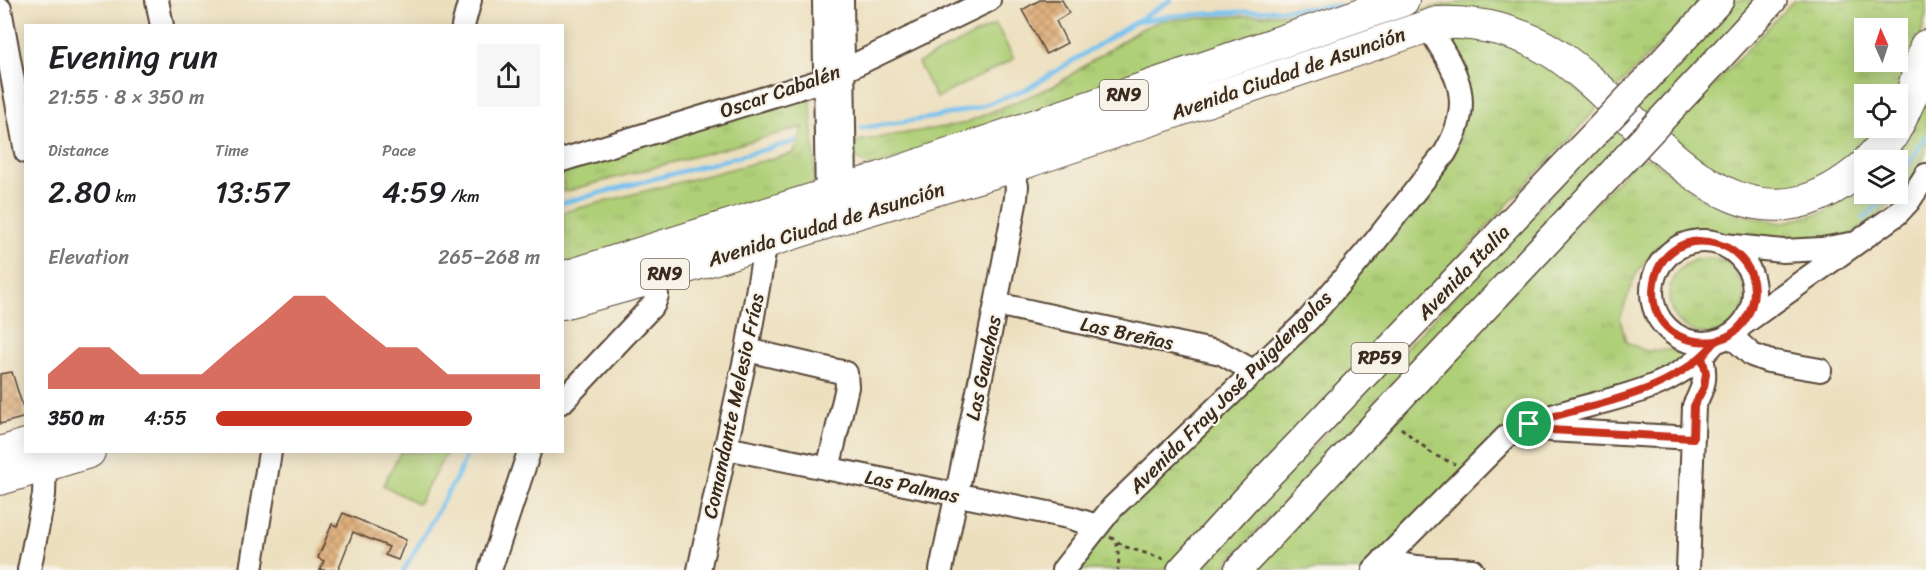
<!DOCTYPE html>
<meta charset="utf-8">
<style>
:root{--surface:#fff;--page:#f6f6f6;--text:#202124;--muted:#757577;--accent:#c8321e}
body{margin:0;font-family:Sriracha,sans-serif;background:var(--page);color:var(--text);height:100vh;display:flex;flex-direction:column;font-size:22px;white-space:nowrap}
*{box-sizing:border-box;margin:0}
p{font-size:20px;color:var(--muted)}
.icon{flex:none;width:33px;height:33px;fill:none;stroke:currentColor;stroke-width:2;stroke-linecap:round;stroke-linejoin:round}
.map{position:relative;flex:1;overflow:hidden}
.sheet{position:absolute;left:24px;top:24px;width:540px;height:429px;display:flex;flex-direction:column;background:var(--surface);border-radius:0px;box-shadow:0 3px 15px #0003}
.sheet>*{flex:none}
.needle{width:39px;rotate:357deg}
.fabs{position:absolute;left:1854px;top:18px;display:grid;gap:12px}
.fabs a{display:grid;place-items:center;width:54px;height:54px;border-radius:0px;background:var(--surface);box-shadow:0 3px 15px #0003;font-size:30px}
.pin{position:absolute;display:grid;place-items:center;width:51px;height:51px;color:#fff;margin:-26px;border:3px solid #fff;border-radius:50%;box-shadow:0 2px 6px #0007}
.round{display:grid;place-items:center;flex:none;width:63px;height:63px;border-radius:0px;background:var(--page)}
.headline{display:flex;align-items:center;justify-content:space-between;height:102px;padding:0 24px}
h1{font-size:33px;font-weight:600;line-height:45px}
.figures{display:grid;grid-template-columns:repeat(3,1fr);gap:9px;height:102px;padding:6px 24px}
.figures div{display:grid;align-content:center}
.figures b{font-size:30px;font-weight:600}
.figures small{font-size:16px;font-weight:400}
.figures p{font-size:16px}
.chart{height:168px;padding:12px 24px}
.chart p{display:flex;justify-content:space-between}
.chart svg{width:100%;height:108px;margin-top:6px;fill:var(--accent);opacity:.7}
ul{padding:0 24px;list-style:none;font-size:20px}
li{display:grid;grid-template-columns:96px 72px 1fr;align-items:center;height:45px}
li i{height:15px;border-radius:8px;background:var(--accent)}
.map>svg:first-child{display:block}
</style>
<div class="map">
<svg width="1926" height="570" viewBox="0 0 1926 570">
<defs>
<pattern id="grass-tufts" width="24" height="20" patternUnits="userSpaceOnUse" patternTransform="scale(1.5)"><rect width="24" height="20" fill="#afcf77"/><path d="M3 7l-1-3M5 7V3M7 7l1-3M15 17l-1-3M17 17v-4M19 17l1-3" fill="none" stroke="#97b266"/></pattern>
<pattern id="building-cross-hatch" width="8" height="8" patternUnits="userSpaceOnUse" patternTransform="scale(1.5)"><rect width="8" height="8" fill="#dfae7a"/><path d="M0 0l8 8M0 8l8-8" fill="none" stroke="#b68e63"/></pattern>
</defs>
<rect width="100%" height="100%" fill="#f7f3e8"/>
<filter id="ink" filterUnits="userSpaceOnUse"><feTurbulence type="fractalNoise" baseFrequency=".0167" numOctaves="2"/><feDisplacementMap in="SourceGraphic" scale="12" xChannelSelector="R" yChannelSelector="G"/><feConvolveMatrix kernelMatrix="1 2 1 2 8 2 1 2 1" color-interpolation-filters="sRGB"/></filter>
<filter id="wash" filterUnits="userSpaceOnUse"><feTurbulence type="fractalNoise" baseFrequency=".008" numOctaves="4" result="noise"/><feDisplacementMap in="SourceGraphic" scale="24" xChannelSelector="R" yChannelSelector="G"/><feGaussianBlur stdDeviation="1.35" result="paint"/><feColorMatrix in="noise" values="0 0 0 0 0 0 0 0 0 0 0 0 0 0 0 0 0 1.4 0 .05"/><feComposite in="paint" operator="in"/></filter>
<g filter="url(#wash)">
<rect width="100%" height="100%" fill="#ecdfbd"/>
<path fill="url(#grass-tufts)" stroke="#757c4a" stroke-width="1.5" fill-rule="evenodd" d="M1477 0H1704L1608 97 1485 22 858 205 854 196 1368 26 1439 6Z
M1735 0H1761L1220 570H1196Z
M1794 0H1926V15L1913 67 1898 94H1864V128H1888L1828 186 1743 196 1660 142ZM1864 28H1898V62H1864Z
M1337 11 874 167C857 163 854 158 851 142L962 124 1054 86 1139 30 1162 20Z
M1472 34 1519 47 1560 73 1598 107 1368 355 1164 570H1072L1097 537 1461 140 1437 37Z
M1926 93V152L1909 186 1872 221 1845 238 1759 243 1710 235 1690 236 1659 245 1636 274 1620 318 1626 342 1646 351 1673 350 1688 356 1654 381 1519 422 1365 570H1250L1635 162 1649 157 1700 197 1740 214 1781 223 1826 212 1864 188V194H1898V160H1889Z
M810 98 815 162V181L807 191 563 268V212L794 153 803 127 563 192V168Z
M1669 296a38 38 0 1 1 76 0a38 38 0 1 1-76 0Z"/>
<path fill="#afcf77" stroke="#757c4a" stroke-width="1.5" d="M996 24 1014 59 936 98 918 63Z
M401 452H447L418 504 383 485Z"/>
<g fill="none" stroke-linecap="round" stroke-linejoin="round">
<path stroke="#76c1ef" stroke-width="4.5" d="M1137 22 1169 16 1340 6
M861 128 930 118 976 108 1027 89 1171 0
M1898 181 1926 136
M562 203 797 141
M1863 219 1884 200 1889 194
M404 570 459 473 468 452"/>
</g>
<g id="blocks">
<path fill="url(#building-cross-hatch)" d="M1040 0H1062L1069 13 1056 21 1067 43 1046 54 1022 10Z
M12 372 26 417 0 424V374Z
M343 513 406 540 398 560 385 555 389 547 353 532 338 570H320L324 561 318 558 332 524 337 526Z"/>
</g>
</g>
<g filter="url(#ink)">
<use href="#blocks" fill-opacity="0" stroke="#564536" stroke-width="1.5"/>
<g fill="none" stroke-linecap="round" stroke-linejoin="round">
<g stroke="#564536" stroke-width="26">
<path id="minor" d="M157 0 162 26
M824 0 827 208
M842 0 845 188 849 201
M0 9 26 152
M463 26 470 0
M562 160 824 80 989 0
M1652 292a51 51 0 1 1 102 0a51 51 0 1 1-102 0Z
M1724 245 1783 251 1822 249 1850 244
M996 304 1221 353 1255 372
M1743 324 1897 214 1909 201 1926 175
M1730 335 1752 355 1768 361 1820 370
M747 350 846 373 847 387 828 469
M562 402 654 304 657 295 653 278
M1531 425 1538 428 1550 430 1693 438
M726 448 1068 517 1097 526
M1384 559C1411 570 1443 568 1472 570
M29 570 44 495 45 464
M251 570 270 452
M490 570 529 452
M699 570 747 350 766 242
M941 570 996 304 1016 198 1017 186 1011 167
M1063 570 1112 508 1309 319 1374 243 1445 153C1477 99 1456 72 1427 25
M1374 570 1506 437C1514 433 1522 427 1530 424 1595 397 1667 400 1716 341
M1688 570 1694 406C1704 386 1707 379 1702 357"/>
</g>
<g stroke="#564536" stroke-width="30">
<path id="major" d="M1642 84 1720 0
M1673 107 1773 0
M1181 570 1244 501 1581 148
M1238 570 1610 175"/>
</g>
<g stroke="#564536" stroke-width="34">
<path id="highway" d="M1898 125 1912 94 1926 46
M1869 160 1892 135 1896 128
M562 278 881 178 1403 0
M562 303 653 278 853 214 1011 167 1437 23C1478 21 1520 31 1554 53 1650 116 1734 279 1864 166
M0 453 26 445
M0 479 89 452"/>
</g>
<path stroke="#564536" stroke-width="3" stroke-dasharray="4.5 4.5" stroke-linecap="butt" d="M1401 428 1434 455 1455 464
M1110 537 1126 547 1164 559
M1116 542 1119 557 1118 570"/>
<use href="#minor" stroke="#fff" stroke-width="22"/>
<use href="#major" stroke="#fff" stroke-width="27"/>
<use href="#highway" stroke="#fff" stroke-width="32"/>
<g stroke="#564536" stroke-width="30" stroke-linecap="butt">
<path id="major-bridge" d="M1581 148 1642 84
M1610 175 1673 107"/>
</g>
<use href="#major-bridge" stroke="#fff" stroke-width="27"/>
</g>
</g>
<g fill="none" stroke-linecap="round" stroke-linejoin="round" filter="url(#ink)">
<g stroke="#fff" stroke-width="12">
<path id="route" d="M1529 424 1538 428 1550 430 1693 438 1694 406 1704 387 1706 373 1702 357C1706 353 1710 347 1714 343 1718 339 1725 338 1730 335 1750 322 1759 296 1751 274 1745 260 1733 248 1718 244 1640 222 1624 351 1716 341 1670 397 1594 402 1529 424"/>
</g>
<use href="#route" stroke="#c8321e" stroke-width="8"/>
</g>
<g text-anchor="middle" stroke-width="4.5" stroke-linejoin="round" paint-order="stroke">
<g fill="#f7f3e8" stroke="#73665b" stroke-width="1.5">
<rect x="1100" y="80" width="48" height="30" rx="4.5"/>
<rect x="641" y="259" width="48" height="30" rx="4.5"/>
<rect x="1351.5" y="343" width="57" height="30" rx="4.5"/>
</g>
<g font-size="18" font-weight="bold" fill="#3b2a1e">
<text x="1124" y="101">RN9</text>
<text x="665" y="280">RN9</text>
<text x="1380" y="364">RP59</text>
</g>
<g font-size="20" fill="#3b2a1e" stroke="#f7f3e8">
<text transform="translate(1288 73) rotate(-19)" y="7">Avenida Ciudad de Asunción</text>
<text transform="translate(780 91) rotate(-19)" y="7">Oscar Cabalén</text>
<text transform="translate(826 224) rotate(-17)" y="7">Avenida Ciudad de Asunción</text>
<text transform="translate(1463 272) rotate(-46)" y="7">Avenida Italia</text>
<text transform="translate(1127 333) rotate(12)" y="7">Las Breñas</text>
<text transform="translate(983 368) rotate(-78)" y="7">Las Gauchas</text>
<text transform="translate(1230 392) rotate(-45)" y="7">Avenida Fray José Puigdengolas</text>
<text transform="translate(733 406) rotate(-78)" y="7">Comandante Melesio Frías</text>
<text transform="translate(912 486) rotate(12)" y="7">Las Palmas</text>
</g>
</g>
</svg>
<div class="fabs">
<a><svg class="needle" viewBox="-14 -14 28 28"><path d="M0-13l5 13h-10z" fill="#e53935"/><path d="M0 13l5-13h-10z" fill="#757577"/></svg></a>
<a><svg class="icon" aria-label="locate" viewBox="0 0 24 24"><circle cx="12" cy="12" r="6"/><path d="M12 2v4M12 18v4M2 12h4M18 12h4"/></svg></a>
<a><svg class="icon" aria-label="layers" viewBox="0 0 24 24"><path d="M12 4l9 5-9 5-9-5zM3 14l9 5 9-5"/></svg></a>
</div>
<div class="pin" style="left:1529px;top:424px;background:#1e9e55"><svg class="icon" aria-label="arrive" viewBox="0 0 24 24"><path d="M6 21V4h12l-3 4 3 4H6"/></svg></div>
<section class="sheet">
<div class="headline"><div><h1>Evening run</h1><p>21:55 · 8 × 350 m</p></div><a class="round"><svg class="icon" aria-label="share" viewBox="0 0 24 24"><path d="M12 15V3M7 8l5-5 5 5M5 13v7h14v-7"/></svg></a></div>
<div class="figures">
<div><p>Distance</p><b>2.80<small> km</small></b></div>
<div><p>Time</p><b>13:57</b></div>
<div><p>Pace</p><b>4:59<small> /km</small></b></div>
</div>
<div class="chart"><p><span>Elevation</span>265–268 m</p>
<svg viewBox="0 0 160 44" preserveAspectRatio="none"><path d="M0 44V38L10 27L20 27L30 38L40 38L50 38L60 27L70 17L80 6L90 6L100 17L110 27L120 27L130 38L140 38L150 38L160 38V44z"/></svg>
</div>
<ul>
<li><b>350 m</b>4:55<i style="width:79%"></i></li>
</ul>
</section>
</div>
